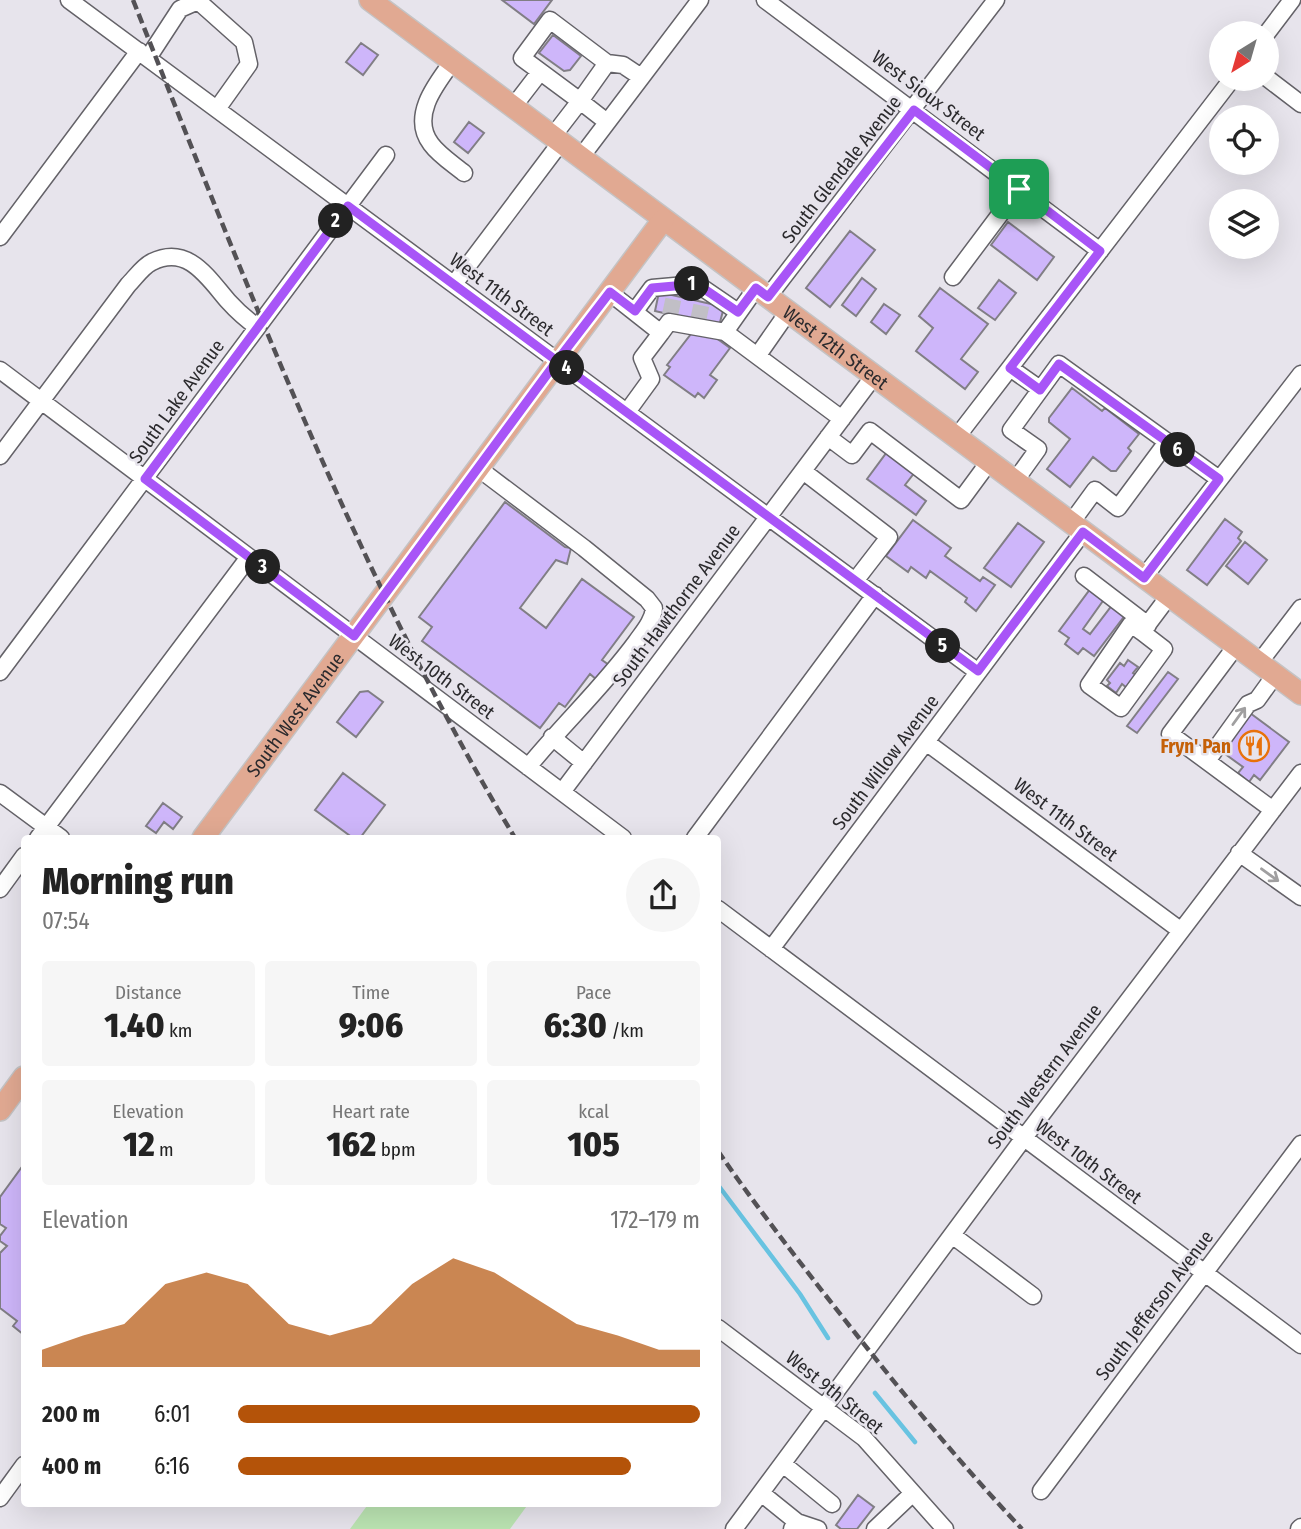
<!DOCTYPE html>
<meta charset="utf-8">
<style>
:root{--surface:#fff;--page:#f6f6f6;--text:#222;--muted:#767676;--accent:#b45309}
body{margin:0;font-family:"Fira Sans Condensed",sans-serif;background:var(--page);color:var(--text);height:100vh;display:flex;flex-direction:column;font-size:26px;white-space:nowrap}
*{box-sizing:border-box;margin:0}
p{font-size:23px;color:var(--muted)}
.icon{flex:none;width:38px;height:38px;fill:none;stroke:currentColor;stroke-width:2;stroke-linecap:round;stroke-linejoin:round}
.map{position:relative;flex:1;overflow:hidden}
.drawer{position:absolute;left:21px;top:835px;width:700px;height:672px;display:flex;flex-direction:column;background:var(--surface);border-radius:7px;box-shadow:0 7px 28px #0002}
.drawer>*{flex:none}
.needle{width:46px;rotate:217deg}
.tools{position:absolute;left:1209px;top:21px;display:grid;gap:14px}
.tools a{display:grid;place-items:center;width:70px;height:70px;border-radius:50%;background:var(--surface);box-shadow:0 7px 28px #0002;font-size:35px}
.pin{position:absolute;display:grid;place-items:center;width:60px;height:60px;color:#fff;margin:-30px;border-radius:14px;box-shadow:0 4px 10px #0006}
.km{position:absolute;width:35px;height:35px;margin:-18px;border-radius:50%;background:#222;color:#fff;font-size:19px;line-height:35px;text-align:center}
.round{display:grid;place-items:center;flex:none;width:74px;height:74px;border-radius:37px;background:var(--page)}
.headline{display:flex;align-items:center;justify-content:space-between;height:119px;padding:0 21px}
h1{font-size:38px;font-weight:800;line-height:52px}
.figures{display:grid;grid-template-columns:repeat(3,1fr);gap:10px;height:119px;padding:7px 21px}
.figures div{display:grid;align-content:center;border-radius:7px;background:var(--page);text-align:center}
.figures b{font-size:35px;font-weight:800}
.figures small{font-size:19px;font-weight:400}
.figures p{font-size:19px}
.chart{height:196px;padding:14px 21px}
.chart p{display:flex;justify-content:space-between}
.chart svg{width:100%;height:126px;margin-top:7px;fill:var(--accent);opacity:.7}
ul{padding:0 21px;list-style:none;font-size:23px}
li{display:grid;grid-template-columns:112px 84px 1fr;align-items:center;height:52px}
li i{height:18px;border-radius:9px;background:var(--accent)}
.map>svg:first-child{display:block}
</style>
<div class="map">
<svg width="1301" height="1529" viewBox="0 0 1301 1529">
<rect width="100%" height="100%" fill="#e7e4ec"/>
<path fill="#bbe4b2" d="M369 1503H529L510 1529H350Z"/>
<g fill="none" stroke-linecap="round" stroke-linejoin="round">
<path stroke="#68c3e1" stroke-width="4.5" d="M718 1185 800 1294 828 1338
M875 1393 915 1442"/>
</g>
<path fill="#ceb6fa" stroke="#817e85" stroke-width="2" d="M502 0H552L534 24Z
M553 35 581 56 570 70 564 71 539 53Z
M361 43 378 55 363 75 346 62Z
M469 122 484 133 468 153 454 142Z
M1008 222 1054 257 1037 280 991 245Z
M850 231 875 250 830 307 806 288Z
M862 278 876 289 856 316 842 305Z
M999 280 1016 293 995 320 978 308Z
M940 288 988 324 961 359 978 372 965 389 916 351 933 328 919 316Z
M659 292 724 307 719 326 655 311Z
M884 304 900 315 886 334 871 322Z
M691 334 712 335 730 348 710 375 717 380 704 398 698 393 695 397 664 375 670 367 667 365Z
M1072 388 1102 411 1105 408 1139 434 1128 448 1131 451 1116 471H1111L1093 457 1070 487 1047 469 1070 439 1049 422V418Z
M887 452 915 472 905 485 926 501 916 515 867 479Z
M505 502 565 547 571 548 567 564 556 560 520 608 546 628 582 579 634 617 602 660 609 665 597 680 590 674 565 707 559 703 540 728 422 641 432 627 419 617Z
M1225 519 1242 532 1238 538 1241 541 1207 585 1187 570Z
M913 520 951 548 945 556 980 581 983 577 995 585 976 611 965 602 967 598 930 571 926 578 911 567 908 572 886 556Z
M1018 523 1044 542 1011 587 984 568Z
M1245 542 1267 560 1248 584 1226 566Z
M1091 588 1105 598 1083 629 1090 634 1113 604 1126 614 1094 656 1083 648 1078 654 1065 644 1069 638 1059 631Z
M1128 660 1138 667 1133 673 1137 676 1127 688 1122 684 1116 693 1107 686 1110 683 1107 680 1120 663 1124 666Z
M1168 672 1178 679 1137 733 1127 726Z
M368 691 383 702 356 737 337 722 360 692Z
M1250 713 1289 742 1260 780 1254 775 1249 782 1238 773 1243 767 1221 751Z
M343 773 385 805 360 838H353L315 810Z
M163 803 182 817 173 829 164 822 156 833 146 826Z
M24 1164V1335L13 1326 17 1321 0 1308V1253L7 1246 0 1241V1236L6 1228 0 1224V1197Z
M858 1495 874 1507 857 1529H841L836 1525Z"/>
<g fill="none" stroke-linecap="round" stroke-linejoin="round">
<path stroke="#c1bfc6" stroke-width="16" stroke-dasharray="16 8" stroke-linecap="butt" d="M670 315 674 296
M698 321 702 302"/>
<g stroke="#646268" stroke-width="19">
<path id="minor" d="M69 0 978 672
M765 0 1100 251
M550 20 607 63 580 101 522 58Z
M1267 33 1292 0
M148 58 180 9 198 1 244 42 249 64 217 109
M453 61C436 84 410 116 431 144 439 155 453 164 464 173
M607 63 623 65 641 77
M1267 78 1301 104
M513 107 540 72
M553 136 580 101 607 122
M581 157 700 0
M0 237 139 51
M953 277 1019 189
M454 284 561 142
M609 292 661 333 642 358 651 379 627 412
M768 297 996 0
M635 311 652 288 697 284 738 312
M725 332 842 419
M661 333 669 322 725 332 756 288
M758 355 788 312
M1010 368 1040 389
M0 370 623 838
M828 437 852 455 870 431 961 500 989 462
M956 438 1232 79
M0 456 128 285C135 278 143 266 152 262 188 244 208 278 228 301 237 311 246 319 257 327
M478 468 584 548 647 599 654 608C653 621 643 632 636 642 603 687 563 724 528 767
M803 471 889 537 855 581
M1015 481 1038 449 1011 430 1059 364 1219 479
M1071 523 1095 490 1118 508 1167 442
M1084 576 1148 625
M1144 577 1301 374
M1142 632 1164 649 1121 708 1089 685 1131 624 1142 632 1169 596
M1236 646 1170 734 1273 810
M1259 663 1301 608
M0 672 386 155
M552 737 584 763
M926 742 1180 930
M1207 761 1248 704 1257 700 1275 675
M562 792 874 376
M0 793 61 838
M38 838 249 557
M695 838 875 595
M1239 853 1301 897
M0 889 24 856
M718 909 1301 1345
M771 949 1083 532
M952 1235 1033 1296
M718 1328 864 1438 945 1529
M783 1464 832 1504
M1041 1491 1301 1144
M761 1493 797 1522 792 1529
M0 1498 24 1465
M797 1522 818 1529
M734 1529 1023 1139 1301 773
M875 1529 913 1493
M1299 1529 1301 1527"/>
</g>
<g stroke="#c4c3c4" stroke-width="24">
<g id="major">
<path id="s1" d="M370 0 1301 694"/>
<path id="s2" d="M203 838 663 220"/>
<path d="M0 1110 24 1077"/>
</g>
</g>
<use href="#minor" stroke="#fff" stroke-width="16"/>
<use href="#major" stroke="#e1a992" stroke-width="21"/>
<path stroke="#535155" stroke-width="4.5" stroke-dasharray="10 5" stroke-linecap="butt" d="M133 0C247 286 357 574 515 838
M718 1151C753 1202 791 1251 830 1301 891 1379 954 1457 1022 1529"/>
</g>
<defs><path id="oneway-shaft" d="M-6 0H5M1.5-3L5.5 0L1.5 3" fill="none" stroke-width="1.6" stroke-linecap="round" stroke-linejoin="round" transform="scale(1.75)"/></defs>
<g stroke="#a09fa0">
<use href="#oneway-shaft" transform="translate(1239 716) rotate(-54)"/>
<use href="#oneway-shaft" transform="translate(1270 875) rotate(36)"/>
</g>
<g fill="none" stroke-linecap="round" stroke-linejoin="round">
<g stroke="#fff" stroke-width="14">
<path id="route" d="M1019 189 914 110 768 297 756 288 738 312 697 284 652 288 635 311 610 292 557 361 348 206 145 479 354 636 557 361 978 671 1083 532 1144 578 1219 479 1059 364 1040 390 1010 368 1100 251 1019 189"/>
</g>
<use href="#route" stroke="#a855f7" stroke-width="9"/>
</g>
<defs>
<g id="restaurant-ring" transform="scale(1.575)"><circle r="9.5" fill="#e7e4ec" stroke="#e8710a" stroke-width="1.5"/><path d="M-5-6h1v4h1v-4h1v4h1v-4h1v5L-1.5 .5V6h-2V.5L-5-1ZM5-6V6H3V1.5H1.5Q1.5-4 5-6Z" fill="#e8710a"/></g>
</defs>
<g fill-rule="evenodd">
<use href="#restaurant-ring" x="1254" y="746"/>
</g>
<g text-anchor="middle" stroke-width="5" stroke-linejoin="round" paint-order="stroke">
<g font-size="19" fill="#2b2a2d" stroke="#e7e4ec">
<text transform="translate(929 95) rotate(37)" y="7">West Sioux Street</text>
<text transform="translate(841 169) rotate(-52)" y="7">South Glendale Avenue</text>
<text transform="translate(502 294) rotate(37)" y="7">West 11th Street</text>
<text dy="7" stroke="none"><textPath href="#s1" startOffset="581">West 12th Street</textPath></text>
<text transform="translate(176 401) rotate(-54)" y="7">South Lake Avenue</text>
<text transform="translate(676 605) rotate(-53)" y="7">South Hawthorne Avenue</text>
<text transform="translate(442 676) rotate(37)" y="7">West 10th Street</text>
<text dy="7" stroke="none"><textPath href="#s2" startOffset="154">South West Avenue</textPath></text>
<text transform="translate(885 762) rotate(-53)" y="7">South Willow Avenue</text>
<text transform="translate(1066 819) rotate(37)" y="7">West 11th Street</text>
<text transform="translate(1044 1076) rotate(-53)" y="7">South Western Avenue</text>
<text transform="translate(1089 1161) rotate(37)" y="7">West 10th Street</text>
<text transform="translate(1154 1305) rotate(-53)" y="7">South Jefferson Avenue</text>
<text transform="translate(835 1392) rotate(39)" y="7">West 9th Street</text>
</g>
<g font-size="19" font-weight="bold" fill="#c56008" stroke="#e7e4ec" text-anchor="end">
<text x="1231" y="753">Fryn' Pan</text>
</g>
</g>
</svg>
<div class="tools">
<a><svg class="needle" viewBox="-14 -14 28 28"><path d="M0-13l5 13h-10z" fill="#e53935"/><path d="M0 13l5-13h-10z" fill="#767676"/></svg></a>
<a><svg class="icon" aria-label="locate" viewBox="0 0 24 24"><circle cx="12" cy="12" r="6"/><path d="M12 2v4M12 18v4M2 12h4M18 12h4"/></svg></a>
<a><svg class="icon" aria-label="layers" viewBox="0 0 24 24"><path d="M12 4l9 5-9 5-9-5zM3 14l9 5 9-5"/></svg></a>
</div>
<div class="pin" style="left:1019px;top:189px;background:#1e9e55"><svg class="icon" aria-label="arrive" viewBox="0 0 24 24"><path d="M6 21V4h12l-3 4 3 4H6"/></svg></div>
<b class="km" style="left:692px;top:284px">1</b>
<b class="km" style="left:336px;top:221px">2</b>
<b class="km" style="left:263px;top:567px">3</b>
<b class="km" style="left:567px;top:368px">4</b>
<b class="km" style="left:943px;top:646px">5</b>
<b class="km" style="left:1178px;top:450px">6</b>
<section class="drawer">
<div class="headline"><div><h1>Morning run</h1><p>07:54</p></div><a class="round"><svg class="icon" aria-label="share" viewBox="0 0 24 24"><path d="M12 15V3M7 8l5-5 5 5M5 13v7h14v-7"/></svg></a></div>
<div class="figures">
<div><p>Distance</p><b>1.40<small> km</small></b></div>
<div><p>Time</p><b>9:06</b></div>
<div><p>Pace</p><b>6:30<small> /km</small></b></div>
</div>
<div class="figures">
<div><p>Elevation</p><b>12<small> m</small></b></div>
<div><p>Heart rate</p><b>162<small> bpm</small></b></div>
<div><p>kcal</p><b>105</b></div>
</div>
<div class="chart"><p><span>Elevation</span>172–179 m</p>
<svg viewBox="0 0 160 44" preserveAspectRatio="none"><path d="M0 44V38L10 33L20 29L30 15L40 11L50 15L60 29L70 33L80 29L90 15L100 6L110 11L120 20L130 29L140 33L150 38L160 38V44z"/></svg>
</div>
<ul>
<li><b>200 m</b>6:01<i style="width:100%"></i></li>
<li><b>400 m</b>6:16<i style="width:85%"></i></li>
</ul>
</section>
</div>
